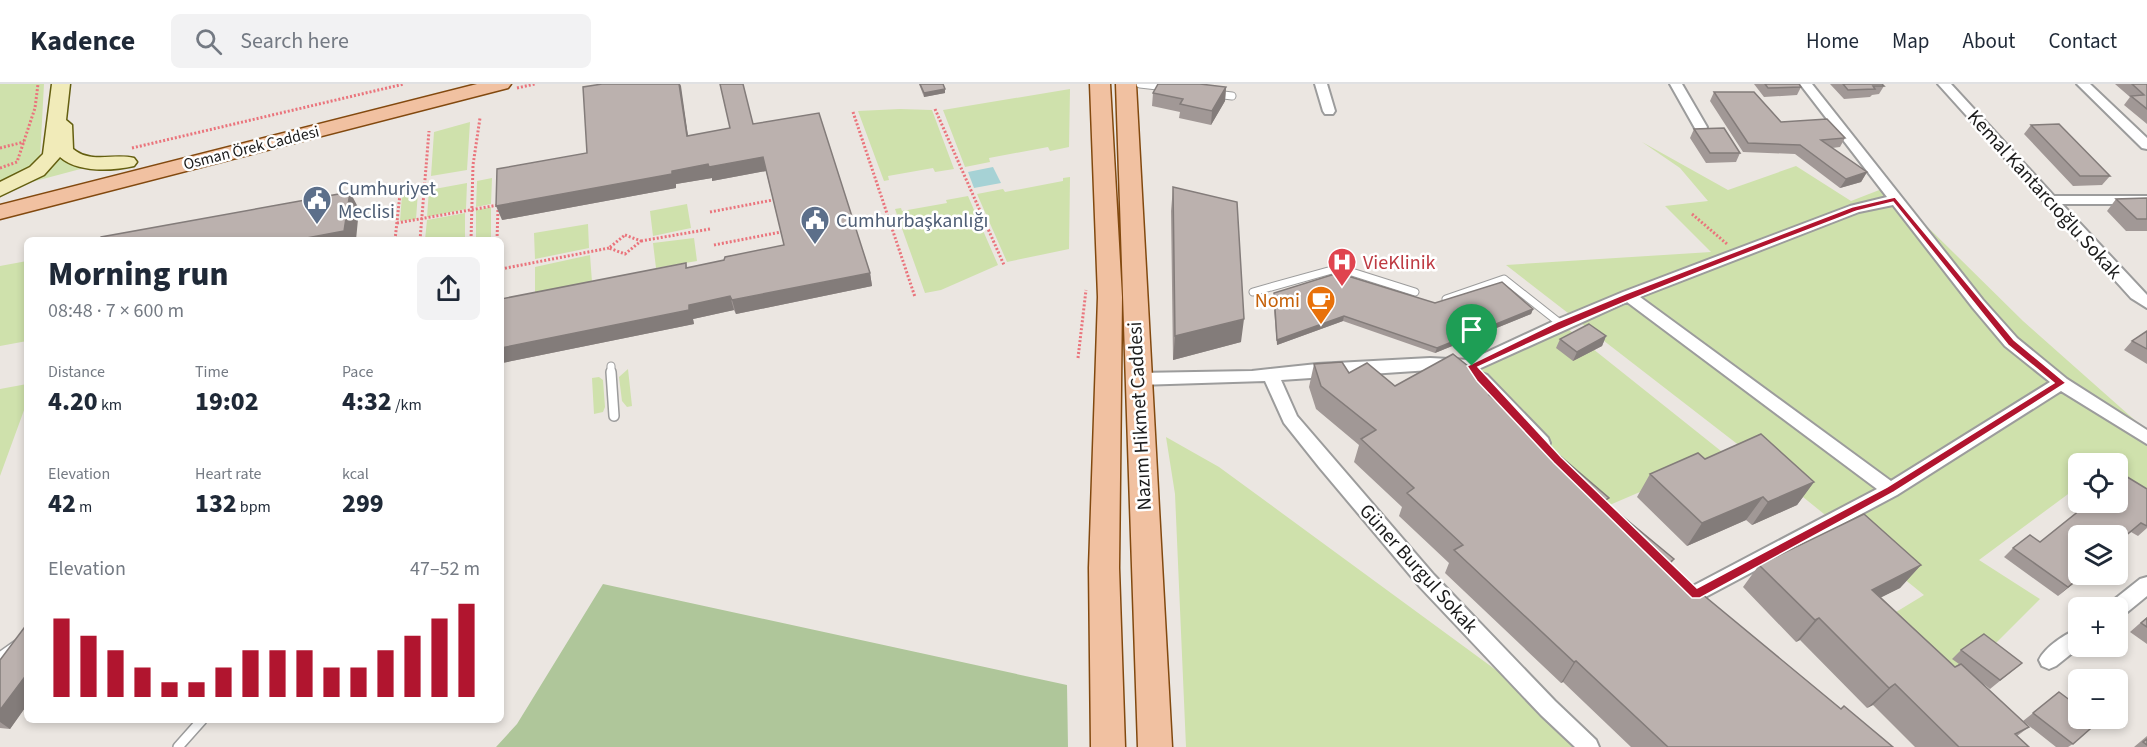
<!DOCTYPE html>
<meta charset="utf-8">
<style>
:root{--surface:#fff;--page:#f2f2f3;--text:#1f2937;--muted:#747a83;--line:#e0e1e3;--accent:#b1152f}
body{margin:0;font-family:"Source Sans 3",sans-serif;background:var(--page);color:var(--text);height:100vh;display:flex;flex-direction:column;font-size:22px;white-space:nowrap}
*{box-sizing:border-box;margin:0}
p{font-size:20px;color:var(--muted)}
.icon{flex:none;width:33px;height:33px;fill:none;stroke:currentColor;stroke-width:2;stroke-linecap:round;stroke-linejoin:round}
.map{position:relative;flex:1;overflow:hidden}
.details{position:absolute;left:24px;top:153px;width:480px;height:486px;display:flex;flex-direction:column;background:var(--surface);border-radius:9px;box-shadow:0 3px 9px #0003}
.details>*{flex:none}
.fabs{position:absolute;left:2068px;top:369px;display:grid;gap:12px}
.fabs a{display:grid;place-items:center;width:60px;height:60px;border-radius:9px;background:var(--surface);box-shadow:0 3px 9px #0003;font-size:30px}
.pin{position:absolute;display:grid;place-items:center;width:51px;height:51px;color:#fff;margin:-62px -26px;border-radius:50% 50% 50% 0;rotate:-45deg;box-shadow:0 0 6px #0007}
.pin .icon{rotate:45deg}
.round{display:grid;place-items:center;flex:none;width:63px;height:63px;border-radius:9px;background:var(--page)}
.headline{display:flex;align-items:center;justify-content:space-between;height:102px;padding:0 24px}
h1{font-size:33px;font-weight:800;line-height:45px}
.stats{display:grid;grid-template-columns:repeat(3,1fr);gap:9px;height:102px;padding:6px 24px}
.stats div{display:grid;align-content:center}
.stats b{font-size:26px;font-weight:800}
.stats small{font-size:16px;font-weight:400}
.stats p{font-size:16px}
.chart{height:168px;padding:12px 24px}
.chart p{display:flex;justify-content:space-between}
.chart svg{width:100%;height:108px;margin-top:6px;stroke:var(--accent);stroke-width:6}
header{display:flex;align-items:center;gap:36px;box-sizing:border-box;height:84px;padding:0 30px;background:var(--surface);border-bottom:2px solid var(--line)}
header strong{font-size:28px}
nav{display:flex;gap:33px;margin-inline-start:auto;font-size:21px}
.search{width:420px;height:54px;background:var(--page);display:flex;align-items:center;gap:15px;box-sizing:border-box;padding:0 21px;border-radius:9px;color:var(--muted);font-size:22px}
.map>svg:first-child{display:block}
</style>
<header>
<strong>Kadence</strong>
<div class="search"><svg class="icon" aria-label="search" viewBox="0 0 24 24"><circle cx="10" cy="10" r="6"/><path d="M15 15l6 6"/></svg>Search here</div>
<nav><a>Home</a><a>Map</a><a>About</a><a>Contact</a></nav>
</header>
<div class="map">
<svg width="2147" height="663" viewBox="0 0 2147 663">
<rect width="100%" height="100%" fill="#ebe6e1"/>
<path fill="#cfe1ac" d="M0 0H44L40 74 30 83 0 98Z
M1070 5 1069 63 1050 67 1048 63 989 74 990 78 965 83 943 26Z
M900 25 932 26 954 85 935 88 933 84 888 92 889 96 884 97 858 27Z
M470 38 467 86 431 92 434 48Z
M1642 58 1728 106 1796 82 1851 117 1887 103 2023 237 2147 347V415L2118 393V380H2079V402L1979 476 2040 515 1955 600 1878 539 1924 511 1745 366 1506 181 1711 168 1665 122 1708 117 1680 84Z
M58 71 88 83 24 100Z
M1070 93 1069 165 1007 178 977 110 1003 105 1005 108 1063 97V94Z
M492 94 491 120 476 123 477 97Z
M467 99 466 125 427 133 429 106Z
M418 108 416 135 400 137 402 111Z
M968 112 998 181 941 206 925 209 895 125 901 124 902 127 947 119 946 116Z
M687 120 691 144 653 152 650 127Z
M491 123V156H476V126Z
M465 129V156H425L427 136Z
M588 140 589 164 535 175 534 149Z
M694 154 697 177 656 184 653 159Z
M590 171 592 198 535 210V183Z
M27 177V257L0 262V182Z
M1563 241 1726 371 1605 423 1481 295 1472 282Z
M628 285 632 322 627 323 622 317 619 293Z
M599 293 603 296 605 323 603 328 594 330 592 294Z
M27 300V318L0 392V305Z
M1166 353 1219 383 1548 624 1584 663H1186L1175 410Z"/>
<path fill="#afc69a" d="M603 500 1067 601 1068 663H496L517 640Z"/>
<path fill="#a6d2d5" d="M993 83 1001 99 974 104 968 88Z"/>
<g fill="none" stroke-linecap="round" stroke-linejoin="round">
<g stroke="#9c9c9c" stroke-width="9">
<path id="lane-far1" d="M1140 0 1166 3
M1215 10 1232 12
M1253 208 1339 184 1415 208
M1446 215 1504 195 1561 240
M611 282V289"/>
</g>
<g stroke="#9c9c9c" stroke-width="12">
<path id="lane" d="M611 288 614 332
M0 573 27 554
M178 663 202 636"/>
</g>
<g stroke="#9c9c9c" stroke-width="4">
<path id="street" d="M1315 0H1327L1335 27 1333 30H1325L1323 27Z
M1670 0H1682L1707 43 1706 46H1696Z
M1800 0H1812L1983 216 2017 254 2067 295 2147 346V360L2061 307 1897 411 1696 518 1689 516 1687 510 1689 504 1877 405 1627 218 1472 288 1430 286 1281 296 1297 332 1434 491 1555 617 1596 656 1599 663H1575L1541 631 1420 503 1319 383 1284 339 1265 297 1138 301 1132 299 1130 295 1132 291 1138 289 1252 287 1317 280 1430 274 1470 276 1556 236 1623 208 1850 122 1887 113ZM1893 121 1973 224 2005 262 2050 298 1891 397 1640 213 1859 128Z
M1938 0H1951L2054 112H2147V120H2062L2147 211V224L2131 214Z
M2077 0H2090L2147 54V65L2142 64Z
M1481 289 1487 291 1548 354 1550 359 1548 364 1542 365 1536 364 1475 299 1473 295 1475 291Z
M2147 493V512L2125 530 2118 532V524H2109L2111 518 2140 495Z
M2079 545V562H2081L2056 582 2049 585 2042 582 2039 576C2045 563 2066 549 2079 545Z"/>
</g>
<g stroke="#645f10" stroke-width="3">
<path id="secondary" d="M52 0H70L66 36 72 41 73 65C91 80 114 69 134 74L137 78 134 82C112 87 78 89 60 73L44 91 0 112V98L30 83 43 70Z"/>
</g>
<g stroke="#82490f" stroke-width="3">
<path id="primary" d="M477 0H511L508 4 0 135V121Z
M1090 0H1110L1122 213 1119 484 1125 663H1091L1089 484 1098 213Z
M1116 0H1136L1172 663H1138Z"/>
</g>
<path stroke="#ea747c" stroke-width="3" stroke-dasharray="2 2" stroke-linecap="butt" d="M517 4 535 0
M935 25 1004 181
M853 28 915 213
M0 64 24 58
M132 64 404 0
M0 84 17 78 35 24 38 0
M710 128 773 116
M1692 130 1727 160
M397 139 498 121
M625 151 641 157 625 170 609 164Z
M395 156 400 110
M420 156 429 47
M471 156 473 81 480 34
M497 156 498 124
M641 157 710 145
M714 161 781 148
M501 185 609 164
M1078 274 1086 206"/>
<use href="#lane-far1" stroke="#fff" stroke-width="7"/>
<use href="#lane" stroke="#fff" stroke-width="9"/>
<use href="#street" fill="#fff" fill-rule="evenodd"/>
<use href="#secondary" fill="#f1ebb9" fill-rule="evenodd"/>
<use href="#primary" fill="#f1c1a1" fill-rule="evenodd"/>
</g>
<path fill="#a19896" d="M602 0H680L688 52 753 40 870 189 872 202 736 230 734 226 693 235 694 240 502 279 501 277V215L686 179 687 184 724 176 784 161 766 87 712 97V94L676 100V104L502 136 587 69Z
M919 0H943L945 9 924 13Z
M1754 0H1799L1801 3 1797 11 1764 13Z
M1830 0H1882L1884 2 1879 10 1872 11 1870 13 1844 15Z
M2115 0H2147V40L2124 21 2130 13Z
M1226 3 1225 17 1211 41 1179 34 1180 28 1152 22 1153 9Z
M1714 8 1781 38 1845 54 1840 63 1832 64 1867 88 1861 98 1840 104 1795 70 1743 68 1710 17Z
M2031 41 2110 92 2102 101 2073 102 2024 50Z
M1694 45 1740 69 1736 78 1706 79 1690 54Z
M1173 103 1241 258 1173 276 1171 127Z
M2147 114V147H2126L2107 127 2116 115Z
M1274 209 1435 219 1533 225 1531 230 1435 269 1343 237 1277 261 1273 214Z
M2147 247V280L2124 266 2132 257Z
M1606 252 1602 262 1573 277 1556 264 1560 255Z
M1314 280 1395 302 1498 306 1494 316 1607 419 1674 475 1669 483 1841 625 1893 663H1631L1563 598 1561 599 1445 489 1449 479 1399 432 1402 423 1354 378 1359 361 1316 325 1309 303Z
M1705 375 1814 398 1797 421 1752 441 1746 436 1687 462 1637 413 1650 390Z
M2147 405V444L2138 452 2131 448 2079 490H2085L2058 512 2004 473 2013 464 2040 458Z
M1759 481H1921L1900 504 1881 513 1955 583 1959 580 1952 575 1961 566 2022 579 1990 605 1977 595 2029 643 2017 652 2029 663H1915L1873 621 1867 624 1800 556 1796 558 1743 503Z
M2147 533V560L2130 548Z
M27 540V621L10 645 0 644V576Z
M2059 608 2073 660 2068 663H2056L2023 637Z
M2147 652V663H2134Z"/>
<path fill="#837c7a" d="M679 0H680L681 2 690 66 687 52Z
M1226 3 1225 17 1211 41 1212 27Z
M945 5V9L924 13V9Z
M763 73 766 87 712 97V94L676 100V104L502 136 496 122 672 87 708 80Z
M1867 88 1861 98 1840 104 1846 95Z
M350 108 359 125 356 156H296Z
M870 189 872 202 736 230 732 216Z
M730 212 734 226 693 235 694 240 502 279 501 277V264L689 221Z
M1533 225 1531 230 1435 269 1437 264Z
M1344 232 1343 237 1277 261V256Z
M1244 235 1241 258 1173 276 1175 252Z
M1606 252 1602 262 1573 277 1577 268Z
M1498 306 1489 330V311Z
M1814 398 1797 421 1752 441 1768 418Z
M1763 413 1746 436 1687 462 1702 439Z
M1921 481 1900 504 1852 528 1872 506Z
M2084 490H2085L2058 512 2068 503Z
M1819 534 1800 556 1796 558 1815 536Z
M1576 577 1563 598 1561 599 1574 578Z
M27 590V621L10 645 0 638V626Z
M1895 600 1873 621 1867 624 1889 604Z"/>
<path fill="#bbb1ae" stroke="#837c7a" stroke-width="1.5" d="M602 0H679L687 52 730 44 720 0H743L753 40 819 29 870 189 732 216 730 212 689 221V226L501 264V215L686 179V184L724 176 725 173 784 161 763 73 709 83 708 80 672 87V90L496 122 497 85 587 69 583 3Z
M920 0H943L945 5 924 9Z
M1158 0H1200L1226 3 1212 27 1180 20 1183 15 1153 9Z
M1765 0H1799L1801 3 1768 4Z
M1843 0H1882L1884 2H1873L1875 5 1848 6Z
M2132 0H2147V25L2131 12 2144 11Z
M1714 8H1754L1781 38 1827 35 1845 54 1821 56 1867 88 1846 95 1800 61 1748 59Z
M2059 40 2110 92H2080L2031 41Z
M1724 44 1740 69H1710L1694 45Z
M1173 103 1237 118 1244 235 1175 252Z
M350 108 344 147 296 156H100L101 153Z
M2147 114V135H2137L2116 115Z
M1338 189 1435 219 1502 198 1533 225 1437 264 1344 232 1277 256 1274 209Z
M1589 240 1606 252 1577 268 1560 255Z
M2147 247V265L2132 257Z
M1453 270 1498 306 1489 311 1609 414 1604 417 1674 475 1667 481 1841 625 1844 622 1893 663H1668L1576 577 1574 578 1454 466 1463 461 1407 409 1414 404 1361 355 1376 346 1321 302 1314 280 1342 278 1349 289 1367 279 1395 302Z
M1761 350 1814 398 1768 418 1763 413 1702 439 1650 390 1698 369 1705 375Z
M2124 391 2147 405V442L2141 439 2118 458V452H2079V490H2084L2068 503 2013 464 2030 451 2040 458 2090 418H2118V396Z
M1864 430 1921 481 1872 506 1955 583 1961 580 2029 643 2015 650 2029 663H1959L1895 600 1889 604 1819 534 1815 536 1759 481Z
M2147 534V543L2141 539Z
M27 540V590L0 626V576Z
M1984 550 2022 579 2000 596 1961 566Z
M2059 608 2079 623V634H2094L2098 638 2073 660 2033 629Z
M2147 655V661L2143 658Z"/>
<path fill="#b1152f" stroke="#fff" stroke-width="1.5" fill-rule="evenodd" d="M1895 113 2014 256 2066 299 1894 408 1700 514H1692L1554 379 1477 297 1467 282 1557 238 1625 210 1852 123ZM1893 118 2008 261 2054 299 1887 403 1697 504 1561 373 1478 283C1602 224 1729 176 1857 127Z"/>
<defs>
<g id="civic-pin" transform="scale(1.5)"><path d="M0 17L-7.5 6A9.5 9.5 0 1 1 7.5 6Z" fill="#5c6f8a" stroke="#fff"/><path d="M-.6-6.5H3V-4.5H.6V-3L4-1V1h2V6H-6V1h2V-1L-.6-3ZM-1.2 2.5V6h2.4V2.5Z" fill="#fff"/></g>
<g id="hospital-pin" transform="scale(1.5)"><path d="M0 17L-7.5 6A9.5 9.5 0 1 1 7.5 6Z" fill="#e0444e" stroke="#fff"/><path d="M-5-5h3v3.5h4V-5h3V5h-3V1.5h-4V5h-3Z" fill="#fff"/></g>
<g id="cafe-pin" transform="scale(1.5)"><path d="M0 17L-7.5 6A9.5 9.5 0 1 1 7.5 6Z" fill="#e8710a" stroke="#fff"/><path d="M-5.5-4.5H6V0H3Q3 3.5 0 3.5H-2.5Q-5.5 3.5-5.5 0ZM3-3.2v2h1.7v-2ZM-6 4.5H4V6H-6Z" fill="#fff"/></g>
</defs>
<g fill-rule="evenodd">
<use href="#civic-pin" x="317" y="116"/>
<use href="#civic-pin" x="815" y="136"/>
<use href="#hospital-pin" x="1342" y="178"/>
<use href="#cafe-pin" x="1321" y="216"/>
</g>
<g text-anchor="middle" stroke-width="5" stroke-linejoin="round" paint-order="stroke">
<g font-size="16" fill="#1b1b1b" stroke="#fff">
<text transform="translate(251 63) rotate(-14)" y="6">Osman Örek Caddesi</text>
</g>
<g font-size="20" fill="#4e5e75" stroke="#fff" text-anchor="start">
<text x="338" y="111">Cumhuriyet<tspan x="338" dy="23">Meclisi</tspan></text>
<text x="836" y="143">Cumhurbaşkanlığı</text>
</g>
<g font-size="20" fill="#1b1b1b" stroke="#fff">
<text transform="translate(2045 110) rotate(48)" y="7">Kemal Kantarcıoğlu Sokak</text>
<text transform="translate(1139 332) rotate(-93)" y="7">Nazım Hikmet Caddesi</text>
<text transform="translate(1419 484) rotate(48)" y="7">Güner Burgul Sokak</text>
</g>
<g font-size="20" fill="#be3a42" stroke="#fff" text-anchor="start">
<text x="1363" y="185">VieKlinik</text>
</g>
<g font-size="20" fill="#c56008" stroke="#fff" text-anchor="end">
<text x="1300" y="223">Nomi</text>
</g>
</g>
</svg>
<div class="fabs">
<a><svg class="icon" aria-label="locate" viewBox="0 0 24 24"><circle cx="12" cy="12" r="6"/><path d="M12 2v4M12 18v4M2 12h4M18 12h4"/></svg></a>
<a><svg class="icon" aria-label="layers" viewBox="0 0 24 24"><path d="M12 4l9 5-9 5-9-5zM3 14l9 5 9-5"/></svg></a>
<a>+</a>
<a>−</a>
</div>
<div class="pin" style="left:1472px;top:282px;background:#1e9e55"><svg class="icon" aria-label="arrive" viewBox="0 0 24 24"><path d="M6 21V4h12l-3 4 3 4H6"/></svg></div>
<section class="details">
<div class="headline"><div><h1>Morning run</h1><p>08:48 · 7 × 600 m</p></div><a class="round"><svg class="icon" aria-label="share" viewBox="0 0 24 24"><path d="M12 15V3M7 8l5-5 5 5M5 13v7h14v-7"/></svg></a></div>
<div class="stats">
<div><p>Distance</p><b>4.20<small> km</small></b></div>
<div><p>Time</p><b>19:02</b></div>
<div><p>Pace</p><b>4:32<small> /km</small></b></div>
</div>
<div class="stats">
<div><p>Elevation</p><b>42<small> m</small></b></div>
<div><p>Heart rate</p><b>132<small> bpm</small></b></div>
<div><p>kcal</p><b>299</b></div>
</div>
<div class="chart"><p><span>Elevation</span>47–52 m</p>
<svg viewBox="0 0 160 44" preserveAspectRatio="none"><path d="M5 44V12M15 44V19M25 44V25M35 44V32M45 44V38M55 44V38M65 44V32M75 44V25M85 44V25M95 44V25M105 44V32M115 44V32M125 44V25M135 44V19M145 44V12M155 44V6"/></svg>
</div>
</section>
</div>
